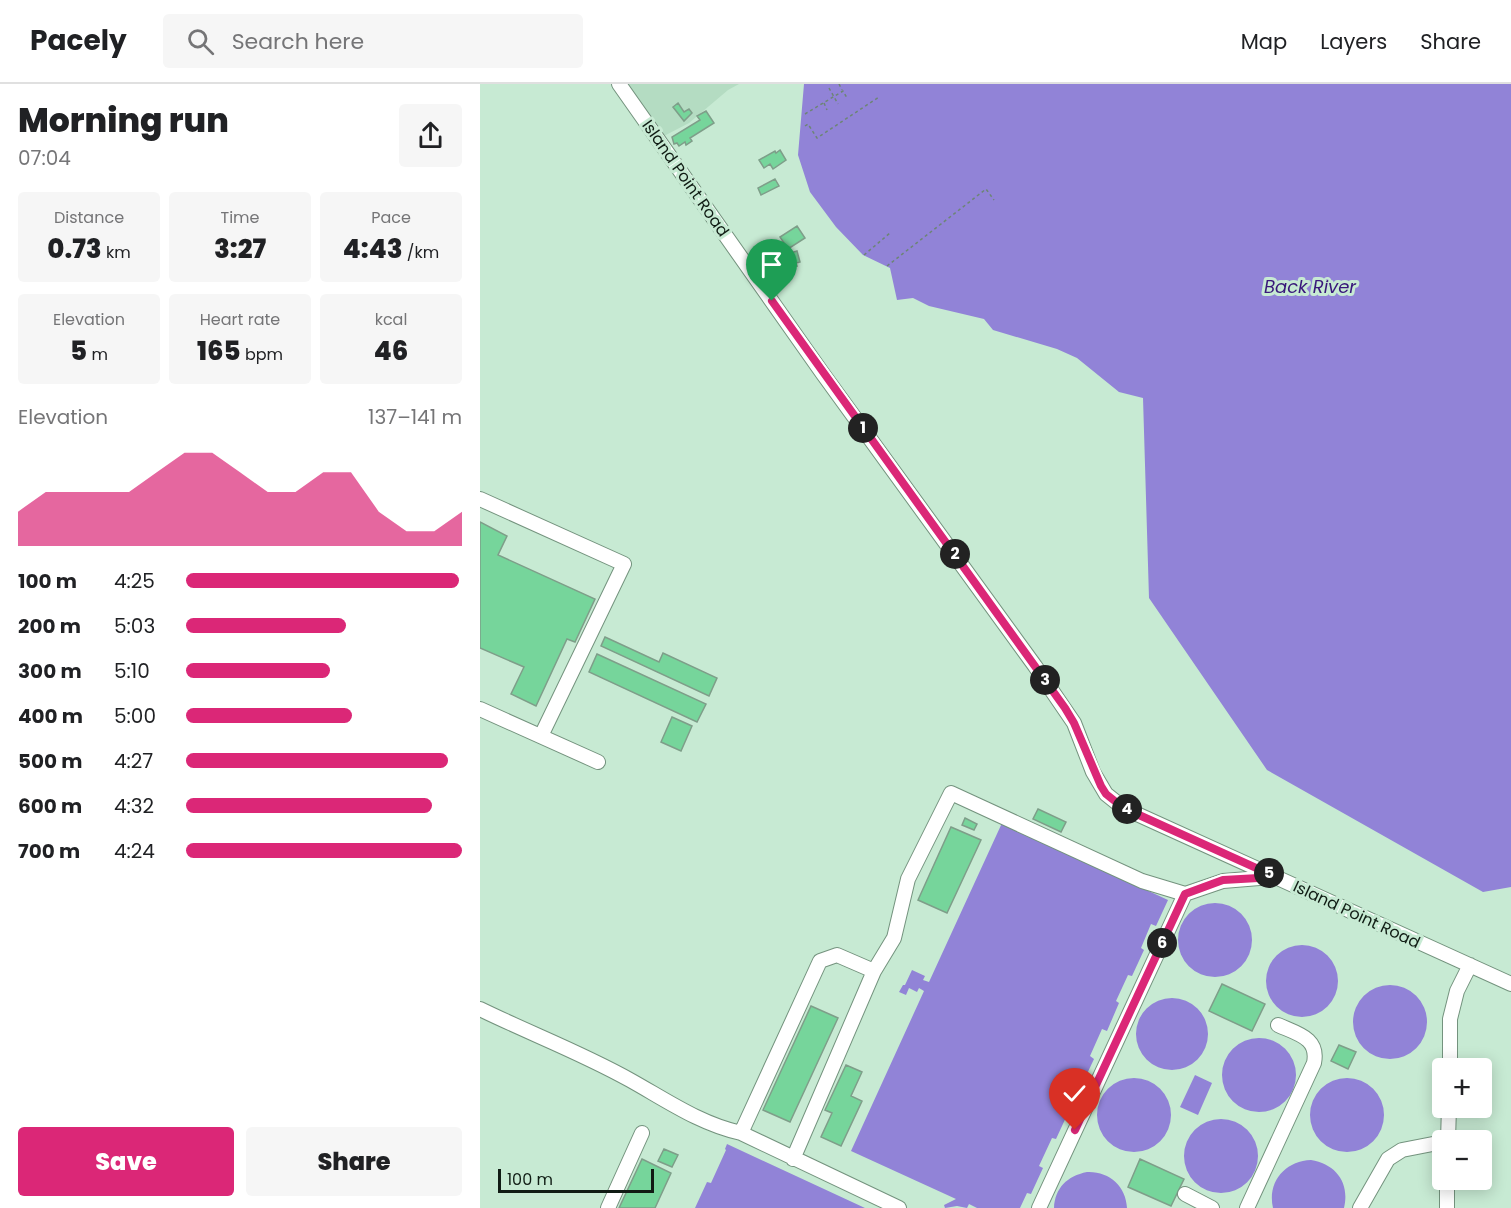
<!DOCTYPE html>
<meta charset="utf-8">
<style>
:root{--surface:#fff;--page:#f6f6f6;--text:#202124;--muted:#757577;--line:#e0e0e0;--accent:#db2777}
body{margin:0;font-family:Poppins,sans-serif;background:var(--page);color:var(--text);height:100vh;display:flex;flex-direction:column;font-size:22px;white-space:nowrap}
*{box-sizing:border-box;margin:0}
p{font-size:20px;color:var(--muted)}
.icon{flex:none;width:33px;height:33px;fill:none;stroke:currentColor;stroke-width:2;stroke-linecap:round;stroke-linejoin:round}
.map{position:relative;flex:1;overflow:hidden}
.sheet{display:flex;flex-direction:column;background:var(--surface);width:480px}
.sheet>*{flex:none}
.controls{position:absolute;left:952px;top:974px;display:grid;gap:12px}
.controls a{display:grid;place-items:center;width:60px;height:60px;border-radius:6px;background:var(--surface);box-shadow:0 3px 15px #0003;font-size:30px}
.scale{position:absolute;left:18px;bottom:15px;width:156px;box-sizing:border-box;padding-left:6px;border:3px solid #101c14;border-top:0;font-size:16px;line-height:21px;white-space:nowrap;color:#101c14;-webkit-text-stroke:4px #c7ead3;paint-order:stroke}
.pin{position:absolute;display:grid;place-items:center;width:51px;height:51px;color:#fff;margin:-62px -26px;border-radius:50% 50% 50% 0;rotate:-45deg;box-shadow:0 0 6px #0007}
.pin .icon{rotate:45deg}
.km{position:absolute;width:30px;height:30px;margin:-15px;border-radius:50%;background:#222;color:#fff;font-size:16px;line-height:30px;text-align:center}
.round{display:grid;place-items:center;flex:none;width:63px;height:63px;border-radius:6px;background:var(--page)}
.summary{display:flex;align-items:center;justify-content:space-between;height:102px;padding:0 18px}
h1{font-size:33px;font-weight:800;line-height:45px}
.stats{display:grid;grid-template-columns:repeat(3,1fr);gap:9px;height:102px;padding:6px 18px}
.stats div{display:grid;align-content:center;border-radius:6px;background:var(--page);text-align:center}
.stats b{font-size:26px;font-weight:800}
.stats small{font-size:16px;font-weight:400}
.stats p{font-size:16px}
.chart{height:168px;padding:12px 18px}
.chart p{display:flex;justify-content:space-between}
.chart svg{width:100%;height:108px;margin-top:6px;fill:var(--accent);opacity:.7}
.button{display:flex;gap:12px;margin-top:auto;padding:12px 18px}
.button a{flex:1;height:69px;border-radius:6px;background:var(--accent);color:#fff;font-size:24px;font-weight:800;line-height:69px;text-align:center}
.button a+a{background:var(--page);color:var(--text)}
ul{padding:0 18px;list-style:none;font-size:20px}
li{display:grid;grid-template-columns:96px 72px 1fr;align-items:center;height:45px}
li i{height:15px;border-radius:8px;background:var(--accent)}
header{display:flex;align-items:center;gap:36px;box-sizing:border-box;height:84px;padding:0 30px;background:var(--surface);border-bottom:2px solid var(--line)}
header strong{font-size:28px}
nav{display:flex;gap:33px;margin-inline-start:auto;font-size:21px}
.search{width:420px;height:54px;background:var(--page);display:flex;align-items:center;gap:15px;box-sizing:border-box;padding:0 21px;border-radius:6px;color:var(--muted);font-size:22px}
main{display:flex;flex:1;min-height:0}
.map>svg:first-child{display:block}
</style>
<header>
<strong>Pacely</strong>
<div class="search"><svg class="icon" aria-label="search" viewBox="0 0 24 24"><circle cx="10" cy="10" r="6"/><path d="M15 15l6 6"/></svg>Search here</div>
<nav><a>Map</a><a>Layers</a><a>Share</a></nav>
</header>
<main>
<section class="sheet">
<div class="summary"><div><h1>Morning run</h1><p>07:04</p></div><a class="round"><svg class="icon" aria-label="share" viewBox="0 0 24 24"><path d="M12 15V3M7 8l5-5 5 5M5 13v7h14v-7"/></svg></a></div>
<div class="stats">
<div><p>Distance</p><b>0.73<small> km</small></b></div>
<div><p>Time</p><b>3:27</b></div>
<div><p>Pace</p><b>4:43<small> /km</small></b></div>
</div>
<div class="stats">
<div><p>Elevation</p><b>5<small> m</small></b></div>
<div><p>Heart rate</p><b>165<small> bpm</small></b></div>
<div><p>kcal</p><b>46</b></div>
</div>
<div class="chart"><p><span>Elevation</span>137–141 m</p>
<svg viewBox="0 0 160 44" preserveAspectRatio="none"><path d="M0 44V30L10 22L20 22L30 22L40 22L50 14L60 6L70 6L80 14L90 22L100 22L110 14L120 14L130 30L140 38L150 38L160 30V44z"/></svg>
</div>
<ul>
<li><b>100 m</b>4:25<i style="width:99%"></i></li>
<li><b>200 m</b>5:03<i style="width:58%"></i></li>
<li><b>300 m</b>5:10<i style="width:52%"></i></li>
<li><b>400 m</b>5:00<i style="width:60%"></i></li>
<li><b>500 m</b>4:27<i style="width:95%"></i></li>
<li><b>600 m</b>4:32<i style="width:89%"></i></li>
<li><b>700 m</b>4:24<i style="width:100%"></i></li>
</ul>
<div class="button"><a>Save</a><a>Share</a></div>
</section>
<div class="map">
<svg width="1031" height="1124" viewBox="0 0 1031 1124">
<rect width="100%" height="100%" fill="#c7ead3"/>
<path fill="#b4dcc2" d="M147 0H259L248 6 209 39 182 53Z"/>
<path fill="#9183d7" d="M324 0H1031V803L1003 808 787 686 669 514 663 314 639 308 597 274 577 265 513 246 504 235 449 222 433 214 417 216 410 184 383 171 356 143 330 108 318 71Z
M522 739 688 816 676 842 671 840 661 864 664 866 652 892 648 891 636 917 639 919 627 947 622 945 610 972 614 975 599 1007 596 1006 586 1028 588 1029 576 1055 572 1054 559 1082 563 1084 551 1110 547 1109 540 1124H497L489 1120 487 1124 477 1122 465 1124 464 1121 476 1115 371 1067 444 907 439 904 437 908 429 904 426 911 419 908 423 901H425L432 886 445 892 443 896 449 898Z
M698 856a37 37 0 1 1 74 0a37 37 0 1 1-74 0Z
M786 897a36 36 0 1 1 72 0a36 36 0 1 1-72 0Z
M873 938a37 37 0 1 1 74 0a37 37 0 1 1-74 0Z
M656 950a36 36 0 1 1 72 0a36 36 0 1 1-72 0Z
M742 991a37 37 0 1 1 74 0a37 37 0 1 1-74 0Z
M715 991 732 999 718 1031 700 1023Z
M617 1031a37 37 0 1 1 74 0a37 37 0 1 1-74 0Z
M830 1031a37 37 0 1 1 74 0a37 37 0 1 1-74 0Z
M704 1072a37 37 0 1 1 74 0a37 37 0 1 1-74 0Z
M247 1060 385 1124H215L227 1098 231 1099 246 1066 245 1065Z
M831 1076C856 1080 870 1099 864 1124H793C787 1098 805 1077 831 1076Z
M607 1088C629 1087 646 1102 647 1124H574C575 1104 587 1092 607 1088Z"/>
<path fill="#76d59b" stroke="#7e9e89" stroke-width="1.5" d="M198 19 204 28 209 25 212 29 204 37 193 23Z
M226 27 234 39 210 54 212 57 206 61 205 58 199 62 197 59 194 60 192 53 220 36 217 32Z
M300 66 306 76 293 85 290 80 284 84 279 76 295 67 296 69Z
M295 95 299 102 281 111 278 104Z
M317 142 325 154 308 165 300 153Z
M317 167 320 178 316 179 317 182H308L304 171Z
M0 438 27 452 18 471 115 515 95 558 87 555 56 622 31 610 44 583 0 564Z
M125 553 179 578 183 569 237 594 229 612 121 562Z
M117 570 226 620 217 638 109 588Z
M192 633 212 642 201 667 181 658Z
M558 725 586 738 581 748 553 735Z
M485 734 497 740 494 746 482 741Z
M471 743 501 756 467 829 438 816Z
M742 900 785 920 772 947 729 927Z
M331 922 358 934 310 1038 283 1026Z
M859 961 876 968 868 985 851 977Z
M366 981 382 988 371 1012 382 1017 361 1062 341 1053 352 1029 345 1026Z
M184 1065 198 1071 192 1083 178 1077Z
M162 1075 191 1089 175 1124H139Z
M660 1075 704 1095 691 1122 648 1103Z"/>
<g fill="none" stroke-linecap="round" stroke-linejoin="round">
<g stroke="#74937e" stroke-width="16">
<path id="minor" d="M139 0 343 290 555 582 594 639 613 688 626 710 636 718 659 731 1031 900
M0 415 144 480 61 652
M0 625 118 678
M0 925C49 949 102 969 150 996 186 1016 220 1040 261 1049L419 1124
M970 984V935L977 907 990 881
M261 1049 340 877 357 871 394 887
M968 1056 969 1023
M313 1075 394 887 414 854 428 795 471 709 662 797 705 810 743 797 793 793
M705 1110 732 1124
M128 1124 162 1049
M559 1124 705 810
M767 1124 834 979C839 954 818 950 798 941
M880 1124 908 1075 922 1066 963 1058
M967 1124V1095"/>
</g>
<path stroke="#6d8575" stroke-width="1.5" stroke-dasharray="3 3" stroke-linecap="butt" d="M359 0 362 6
M349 4 358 20
M344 19 347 26
M325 30 363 7 367 14
M325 42 328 40 337 54 399 13
M384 171 410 149
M407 182 506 105 514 116"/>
<use href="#minor" stroke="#fff" stroke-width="14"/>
</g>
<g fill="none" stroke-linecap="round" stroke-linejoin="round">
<g stroke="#fff" stroke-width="12">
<path id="route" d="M292 217 585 624 594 639 621 702 626 710 636 718 659 731 796 793 743 796 705 810 595 1046"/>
</g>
<use href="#route" stroke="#db2777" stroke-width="8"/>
</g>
<g text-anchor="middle" stroke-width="6" stroke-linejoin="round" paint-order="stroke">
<g font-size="16" fill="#101c14" stroke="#c7ead3">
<text transform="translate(206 94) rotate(55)" y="6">Island Point Road</text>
<text transform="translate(877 830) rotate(25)" y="6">Island Point Road</text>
</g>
<g font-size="18" font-style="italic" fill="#38177a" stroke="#c7ead3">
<text x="830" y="209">Back River</text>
</g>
</g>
</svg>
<div class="controls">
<a>+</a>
<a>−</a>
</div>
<div class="scale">100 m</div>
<div class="pin" style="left:292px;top:217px;background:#1e9e55"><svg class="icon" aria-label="arrive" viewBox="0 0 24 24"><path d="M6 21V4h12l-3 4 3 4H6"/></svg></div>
<div class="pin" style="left:595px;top:1046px;background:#d93025"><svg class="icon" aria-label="check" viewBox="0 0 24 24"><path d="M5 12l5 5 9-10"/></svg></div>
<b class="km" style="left:383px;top:344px">1</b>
<b class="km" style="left:475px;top:470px">2</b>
<b class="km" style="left:565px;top:596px">3</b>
<b class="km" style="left:647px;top:725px">4</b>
<b class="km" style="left:789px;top:789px">5</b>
<b class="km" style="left:682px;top:859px">6</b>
</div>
</main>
